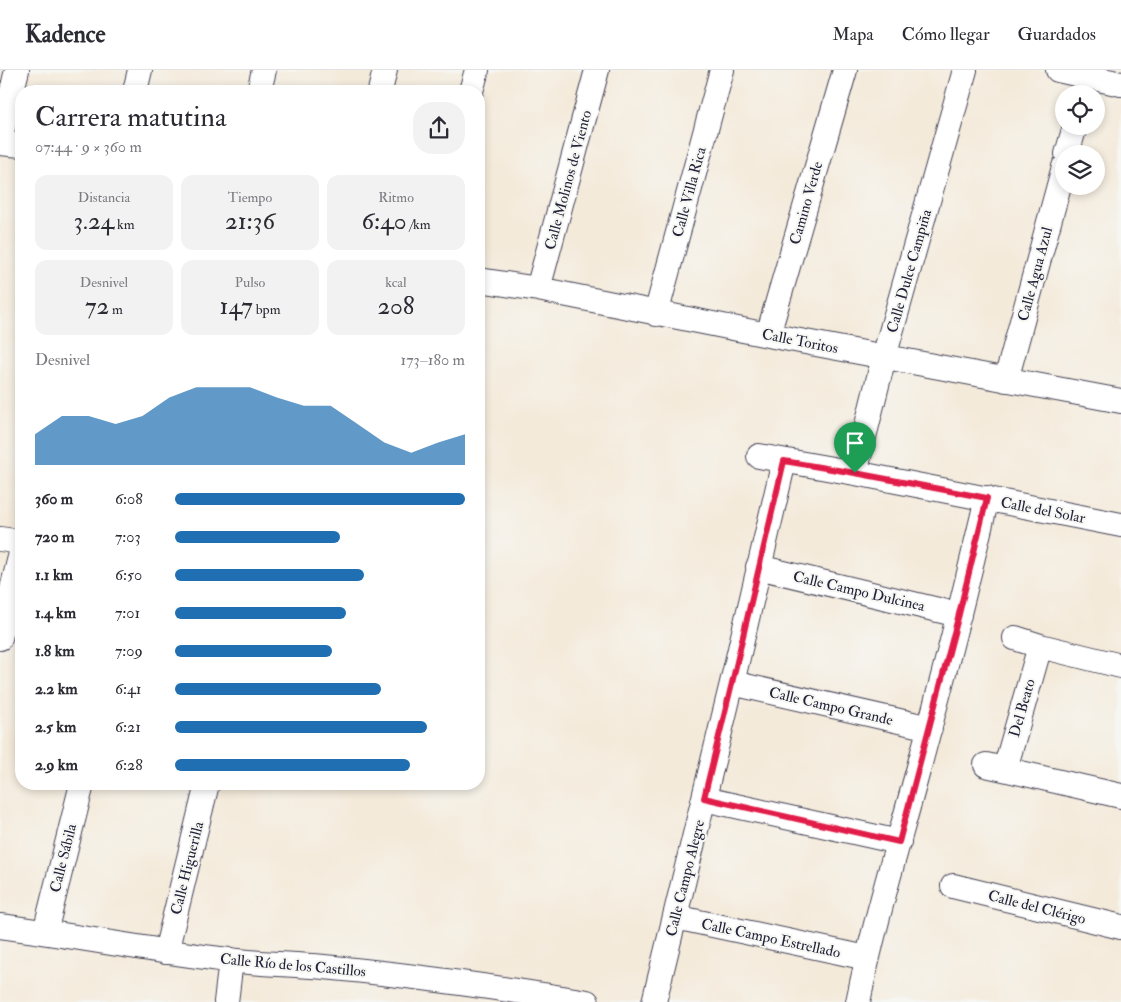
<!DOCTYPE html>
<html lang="es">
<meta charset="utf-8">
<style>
:root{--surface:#fff;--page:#f2f2f3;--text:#2b2b33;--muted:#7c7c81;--line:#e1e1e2;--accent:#1f6fb2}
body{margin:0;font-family:"IM FELL Double Pica",serif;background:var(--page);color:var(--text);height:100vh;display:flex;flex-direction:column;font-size:19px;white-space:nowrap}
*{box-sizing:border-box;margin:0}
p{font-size:16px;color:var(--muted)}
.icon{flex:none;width:28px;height:28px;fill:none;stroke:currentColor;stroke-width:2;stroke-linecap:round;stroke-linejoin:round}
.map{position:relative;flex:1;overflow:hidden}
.panel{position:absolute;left:15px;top:15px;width:470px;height:705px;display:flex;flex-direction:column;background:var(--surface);border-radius:20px;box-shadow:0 2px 8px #0003}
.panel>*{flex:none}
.tools{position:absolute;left:1055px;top:15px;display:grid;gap:10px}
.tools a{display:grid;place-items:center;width:50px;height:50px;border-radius:50%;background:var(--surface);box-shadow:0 2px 8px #0003;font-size:25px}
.pin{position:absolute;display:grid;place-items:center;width:42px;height:42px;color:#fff;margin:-51px -21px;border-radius:50% 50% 50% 0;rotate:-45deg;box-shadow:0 0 5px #0007}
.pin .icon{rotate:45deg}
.round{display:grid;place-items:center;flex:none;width:52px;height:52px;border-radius:20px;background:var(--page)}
.head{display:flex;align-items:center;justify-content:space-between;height:85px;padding:0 20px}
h1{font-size:28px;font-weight:600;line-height:38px}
.metrics{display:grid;grid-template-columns:repeat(3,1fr);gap:8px;height:85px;padding:5px 20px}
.metrics div{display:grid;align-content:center;border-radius:12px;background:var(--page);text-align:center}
.metrics b{font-size:25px;font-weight:600}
.metrics small{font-size:14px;font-weight:400}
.metrics p{font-size:14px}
.chart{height:140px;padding:10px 20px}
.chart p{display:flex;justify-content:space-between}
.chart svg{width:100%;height:90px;margin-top:5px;fill:var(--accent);opacity:.7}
ul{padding:0 20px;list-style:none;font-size:16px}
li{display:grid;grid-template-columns:80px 60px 1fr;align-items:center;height:38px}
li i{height:12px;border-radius:6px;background:var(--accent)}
header{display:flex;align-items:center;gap:30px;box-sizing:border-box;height:70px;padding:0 25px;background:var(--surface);border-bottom:1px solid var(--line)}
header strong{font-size:24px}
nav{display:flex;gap:28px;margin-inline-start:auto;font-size:18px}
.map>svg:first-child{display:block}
</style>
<header>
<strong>Kadence</strong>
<nav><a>Mapa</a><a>Cómo llegar</a><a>Guardados</a></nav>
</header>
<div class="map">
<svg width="1121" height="932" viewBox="0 0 1121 932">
<rect width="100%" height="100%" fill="#f6f6f2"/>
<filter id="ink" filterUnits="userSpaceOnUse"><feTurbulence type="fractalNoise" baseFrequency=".02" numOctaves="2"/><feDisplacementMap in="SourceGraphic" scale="10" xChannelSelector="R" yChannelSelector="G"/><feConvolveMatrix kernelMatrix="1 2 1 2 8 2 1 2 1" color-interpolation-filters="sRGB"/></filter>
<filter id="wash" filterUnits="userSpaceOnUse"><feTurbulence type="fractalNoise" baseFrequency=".0096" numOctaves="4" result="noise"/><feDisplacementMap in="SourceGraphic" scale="20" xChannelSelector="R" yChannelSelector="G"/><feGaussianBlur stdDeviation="1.12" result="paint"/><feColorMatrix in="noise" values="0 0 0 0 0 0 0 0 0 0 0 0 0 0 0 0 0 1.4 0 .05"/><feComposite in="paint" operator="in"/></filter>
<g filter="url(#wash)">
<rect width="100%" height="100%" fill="#f4eada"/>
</g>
<g filter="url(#ink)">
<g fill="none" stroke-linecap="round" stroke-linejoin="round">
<g stroke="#424053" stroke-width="26">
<path id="street" d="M1058 0 1121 14
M135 21 140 0
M259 21 264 0
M380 21 385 0
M471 21 477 0
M0 71 17 0
M0 73 21 75
M1067 84 1075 56
M479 210 538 219 768 265 1121 331
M538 219 597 0
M656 244 722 0
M768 265 845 0
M1006 310 1064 97
M759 386 855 403 1121 455
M855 403 884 287 965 0
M0 469 21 472
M758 497 959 545
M0 568 21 483
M1015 568 1040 576 1121 596
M732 613 930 658
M986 695 1121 726
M1005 699 1040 576
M704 729 899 772
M953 816 1121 857
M675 847 867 888
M0 856C77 866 152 881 229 890 260 894 292 894 324 897 412 905 500 918 587 932
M45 862 82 714
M166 882 207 714
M226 932 231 890
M654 932 732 613 784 391
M858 932C874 853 898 775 919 697 943 608 966 518 987 428"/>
</g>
<use href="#street" stroke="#fff" stroke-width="24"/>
</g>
</g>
<g fill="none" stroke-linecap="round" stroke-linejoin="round" filter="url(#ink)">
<g stroke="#fff" stroke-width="10">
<path id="route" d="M784 391 855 403 987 428 959 544 899 772 704 728 732 613Z"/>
</g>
<use href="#route" stroke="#e11d48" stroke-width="6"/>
</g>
<g text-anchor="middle" stroke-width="4" stroke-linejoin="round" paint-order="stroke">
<g font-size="15" fill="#22223b" stroke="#f6f6f2">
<text transform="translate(568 110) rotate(-75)" y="5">Calle Molinos de Viento</text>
<text transform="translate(689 122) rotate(-75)" y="5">Calle Villa Rica</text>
<text transform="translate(806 133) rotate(-74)" y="5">Camino Verde</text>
<text transform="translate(909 201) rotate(-74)" y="5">Calle Dulce Campiña</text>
<text transform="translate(1035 204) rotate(-75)" y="5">Calle Agua Azul</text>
<text transform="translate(800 271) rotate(11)" y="5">Calle Toritos</text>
<text transform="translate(1043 440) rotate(11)" y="5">Calle del Solar</text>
<text transform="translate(859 521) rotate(13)" y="5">Calle Campo Dulcinea</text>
<text transform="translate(831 636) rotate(13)" y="5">Calle Campo Grande</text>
<text transform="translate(1022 638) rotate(-74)" y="5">Del Beato</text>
<text transform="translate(63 788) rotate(-76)" y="5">Calle Sábila</text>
<text transform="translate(187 798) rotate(-76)" y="5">Calle Higuerilla</text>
<text transform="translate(685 808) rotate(-76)" y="5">Calle Campo Alegre</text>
<text transform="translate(1037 837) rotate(14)" y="5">Calle del Clérigo</text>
<text transform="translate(771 868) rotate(12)" y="5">Calle Campo Estrellado</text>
<text transform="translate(293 895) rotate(5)" y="5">Calle Río de los Castillos</text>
</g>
</g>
</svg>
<div class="tools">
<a><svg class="icon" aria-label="locate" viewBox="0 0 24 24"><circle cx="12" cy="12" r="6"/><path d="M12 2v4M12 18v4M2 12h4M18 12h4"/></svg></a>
<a><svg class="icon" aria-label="layers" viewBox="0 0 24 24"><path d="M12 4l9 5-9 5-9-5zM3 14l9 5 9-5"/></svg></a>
</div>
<div class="pin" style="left:855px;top:403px;background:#1e9e55"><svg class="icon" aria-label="arrive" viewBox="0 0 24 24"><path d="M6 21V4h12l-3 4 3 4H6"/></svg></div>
<section class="panel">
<div class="head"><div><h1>Carrera matutina</h1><p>07:44 · 9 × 360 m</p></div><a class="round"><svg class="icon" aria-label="share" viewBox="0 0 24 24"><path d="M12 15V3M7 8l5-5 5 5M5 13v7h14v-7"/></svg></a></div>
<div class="metrics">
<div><p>Distancia</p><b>3.24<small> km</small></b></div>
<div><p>Tiempo</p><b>21:36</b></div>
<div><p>Ritmo</p><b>6:40<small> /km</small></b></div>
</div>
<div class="metrics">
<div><p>Desnivel</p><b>72<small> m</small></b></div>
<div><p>Pulso</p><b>147<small> bpm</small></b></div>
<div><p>kcal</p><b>208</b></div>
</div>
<div class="chart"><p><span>Desnivel</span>173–180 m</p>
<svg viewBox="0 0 160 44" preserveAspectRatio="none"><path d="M0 44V29L10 20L20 20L30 24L40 20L50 11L60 6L70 6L80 6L90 11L100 15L110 15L120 24L130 33L140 38L150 33L160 29V44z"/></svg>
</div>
<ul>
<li><b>360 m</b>6:08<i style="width:100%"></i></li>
<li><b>720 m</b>7:03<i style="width:57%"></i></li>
<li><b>1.1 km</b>6:50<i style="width:65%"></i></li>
<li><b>1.4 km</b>7:01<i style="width:59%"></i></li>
<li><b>1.8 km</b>7:09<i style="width:54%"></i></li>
<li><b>2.2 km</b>6:41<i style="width:71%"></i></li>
<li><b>2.5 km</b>6:21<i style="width:87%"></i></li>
<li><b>2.9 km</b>6:28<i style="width:81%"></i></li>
</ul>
</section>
</div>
